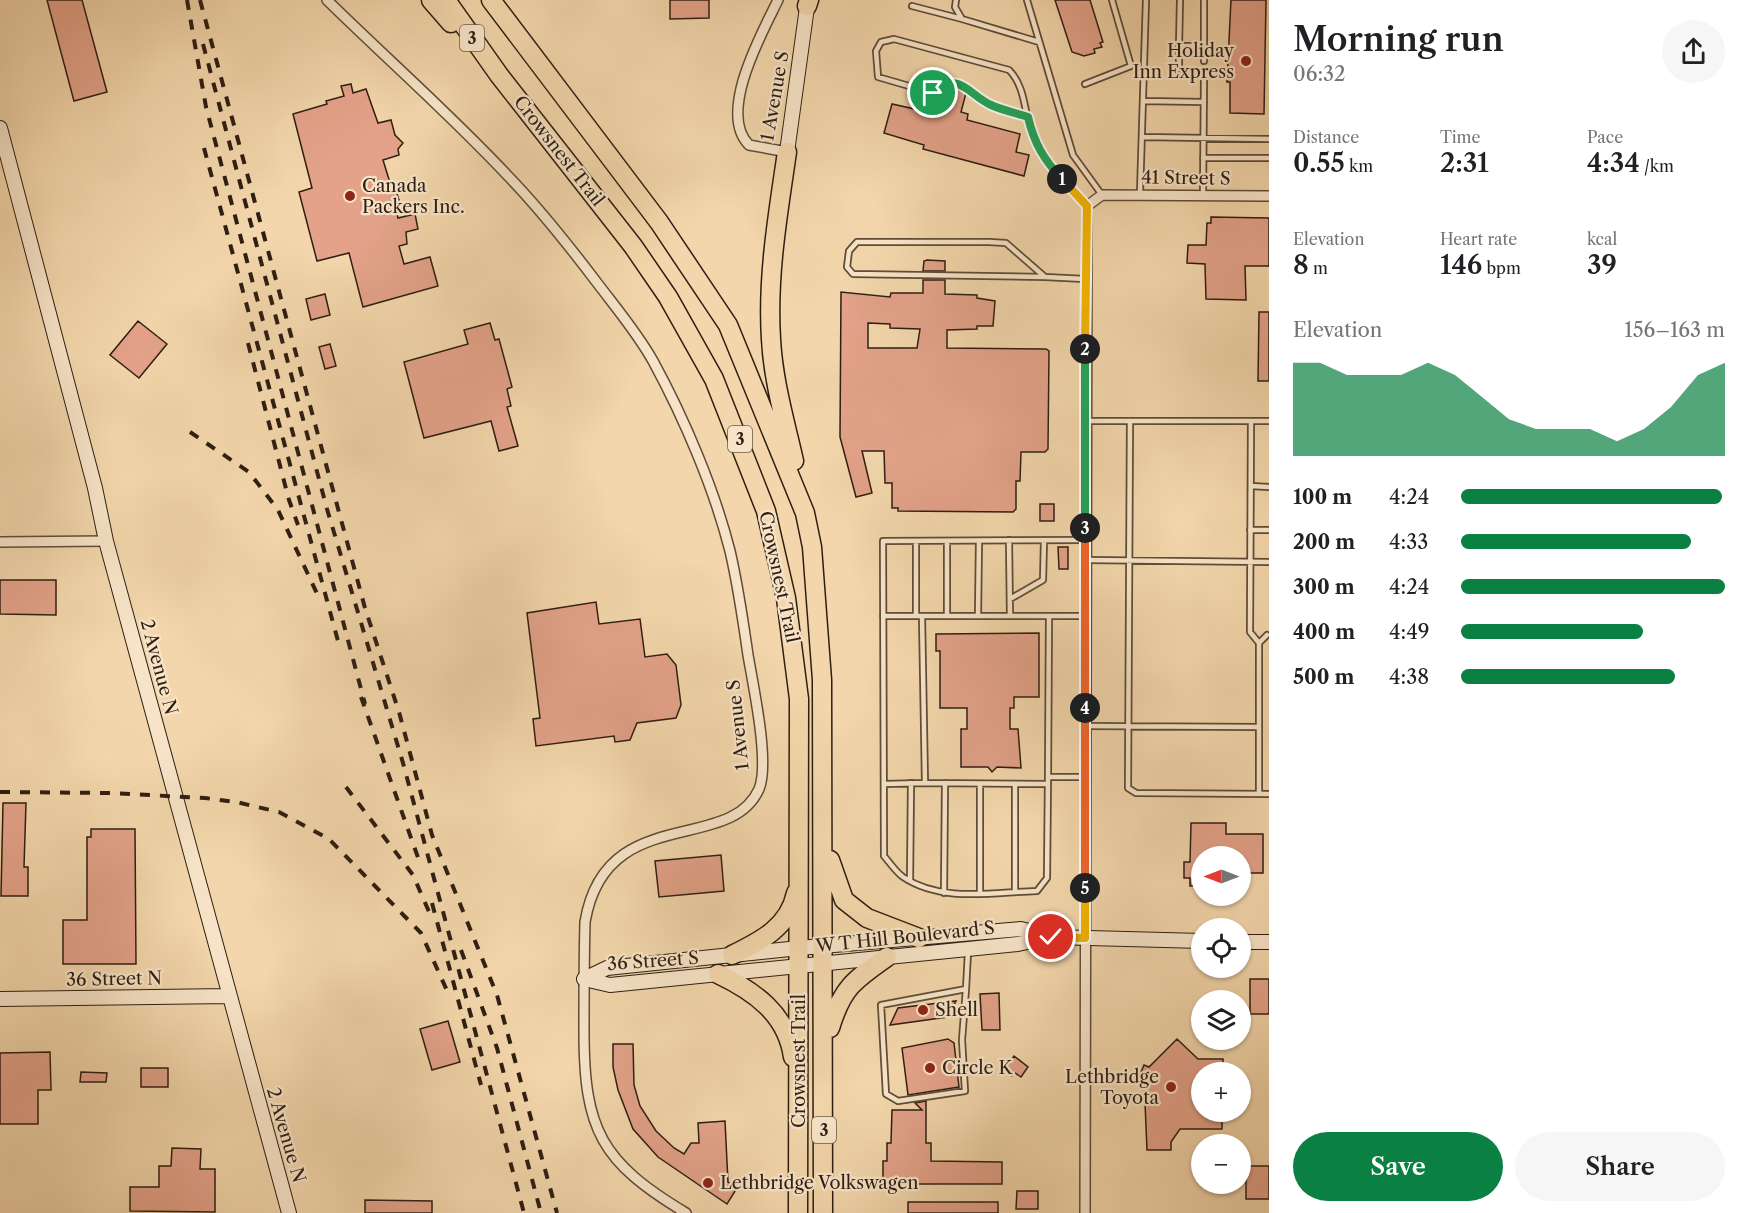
<!DOCTYPE html>
<meta charset="utf-8">
<style>
:root{--surface:#fff;--page:#f6f6f6;--text:#202124;--muted:#757577;--accent:#0b8043}
body{margin:0;font-family:"Libre Caslon Text",serif;background:var(--page);color:var(--text);height:100vh;display:flex;flex-direction:column;font-size:22px;white-space:nowrap}
*{box-sizing:border-box;margin:0}
p{font-size:20px;color:var(--muted)}
.icon{flex:none;width:33px;height:33px;fill:none;stroke:currentColor;stroke-width:2;stroke-linecap:round;stroke-linejoin:round}
.map{position:relative;flex:1;overflow:hidden}
.sheet{display:flex;flex-direction:column;background:var(--surface);width:480px}
.sheet>*{flex:none}
.needle{width:39px;rotate:270deg}
.buttons{position:absolute;left:1191px;top:846px;display:grid;gap:12px}
.buttons a{display:grid;place-items:center;width:60px;height:60px;border-radius:50%;background:var(--surface);box-shadow:0 2px 4px #0004;font-size:30px}
.pin{position:absolute;display:grid;place-items:center;width:51px;height:51px;color:#fff;margin:-26px;border:3px solid #fff;border-radius:50%;box-shadow:0 2px 6px #0007}
.km{position:absolute;width:30px;height:30px;margin:-15px;border-radius:50%;background:#222;color:#fff;font-size:16px;line-height:30px;text-align:center}
.round{display:grid;place-items:center;flex:none;width:63px;height:63px;border-radius:32px;background:var(--page)}
.summary{display:flex;align-items:center;justify-content:space-between;height:102px;padding:0 24px}
h1{font-size:33px;font-weight:600;line-height:45px}
.metrics{display:grid;grid-template-columns:repeat(3,1fr);gap:9px;height:102px;padding:6px 24px}
.metrics div{display:grid;align-content:center}
.metrics b{font-size:26px;font-weight:600}
.metrics small{font-size:16px;font-weight:400}
.metrics p{font-size:16px}
.chart{height:168px;padding:12px 24px}
.chart p{display:flex;justify-content:space-between}
.chart svg{width:100%;height:108px;margin-top:6px;fill:var(--accent);opacity:.7}
.primary-button{display:flex;gap:12px;margin-top:auto;padding:12px 24px}
.primary-button a{flex:1;height:69px;border-radius:36px;background:var(--accent);color:#fff;font-size:24px;font-weight:600;line-height:69px;text-align:center}
.primary-button a+a{background:var(--page);color:var(--text)}
ul{padding:0 24px;list-style:none;font-size:20px}
li{display:grid;grid-template-columns:96px 72px 1fr;align-items:center;height:45px}
li i{height:15px;border-radius:8px;background:var(--accent)}
main{display:flex;flex:1;min-height:0}
.map>svg:first-child{display:block}
</style>
<main>
<div class="map">
<svg width="1269" height="1213" viewBox="0 0 1269 1213">
<rect width="100%" height="100%" fill="#f3d6ab"/>
<filter id="stains"><feTurbulence type="fractalNoise" baseFrequency=".00333" numOctaves="4"/><feColorMatrix values="0 0 0 0 .2 0 0 0 0 .09 0 0 0 0 .02 0 0 0 .5 -.17"/></filter>
<radialGradient id="worn" r=".72"><stop offset=".6" stop-color="#630" stop-opacity="0"/><stop offset="1" stop-color="#630" stop-opacity=".3"/></radialGradient>
<path fill="#e3a289" stroke="#2e1e12" stroke-width="1.5" fill-rule="evenodd" d="M47 0H82L107 92 74 101Z
M670 0H709V18L670 19Z
M1055 0H1090L1103 42 1100 43 1102 47 1094 49 1095 53 1084 56 1072 52Z
M1231 0H1266L1264 114 1230 113V82H1227Z
M351 84 353 93 366 89 378 123 391 120 395 135 403 143 398 149 399 155 383 160 391 186 394 185 399 200 394 201 398 218 415 214 418 229 406 232 407 244 399 246 404 264 430 257 438 286 363 307 349 253 317 261 299 192 312 188 293 114 327 104 326 101 344 96 341 86Z
M956 88 966 93 961 112 968 114 967 120 1020 134 1016 152 1029 155 1024 176 923 149 924 145 884 133 892 104 937 114 939 108 944 109 949 89Z
M1211 217 1269 218V266H1245L1246 300 1206 299 1205 264 1187 263 1188 245H1206L1207 223H1211Z
M927 260 945 261V271H923L924 261Z
M923 280H945V294L977 295V298L995 301 993 326H977V329L947 330V348L1046 349 1049 351 1048 449 1045 452H1021L1020 481H1016V509L1013 512 898 511V508H892V483H885L884 451H862L872 493 856 497 840 437 841 292 890 297 891 293H923ZM868 323 890 324V328L920 329 917 348H868Z
M325 294 330 315 311 320 306 299Z
M1259 312H1269V381H1258Z
M138 321 167 344 139 378 110 355Z
M490 323 495 340 499 339 512 387 507 389 511 406 507 407 518 446 499 451 491 421 424 438 404 362 468 344 464 330Z
M330 344 336 366 325 369 319 347Z
M1040 504H1054V521H1040Z
M1058 547H1068V569H1059Z
M0 580H56V615L0 614Z
M596 602 599 624 640 619 645 657 667 654 676 665 681 705 676 718 637 723 630 740 615 742 614 736 536 746 533 719 540 718 527 613Z
M1039 633V697H1014V708H1010V729H1018L1021 768 997 767 992 772 988 767H961V729H967V708H940V651H936V634Z
M3 803H26L24 867H28V896H1Z
M1191 823H1226V834H1263V873H1240V856H1202V886H1190V878H1184V862H1190Z
M91 829H135L136 964H63V920H87V837H91Z
M721 855 724 891 659 897 655 861Z
M1250 979H1269V1014H1250Z
M999 993 1000 1030H982L980 994Z
M956 1001 948 1017 890 1025 898 1008Z
M448 1021 460 1062 432 1070 420 1029Z
M948 1039 954 1043 959 1087 908 1095 902 1048Z
M1177 1039 1198 1059H1223V1072H1202V1112H1222V1129H1180L1171 1142V1150H1147L1144 1079 1139 1077 1144 1065 1149 1067Z
M613 1044H633L634 1085 640 1106 656 1131 674 1148 684 1154 691 1143H699L698 1123 725 1121 728 1182 737 1188 727 1204 658 1157 633 1129 618 1090 613 1067Z
M50 1052 51 1090H38V1124H0V1053Z
M1014 1056 1028 1067 1021 1077 1015 1073 1012 1076 1004 1070Z
M141 1068H168V1087H141Z
M81 1072 107 1073 106 1082H80Z
M926 1101V1143H931V1161L1002 1162V1184H883V1161H887V1143H891L892 1110H922L915 1103Z
M172 1148 201 1149 200 1169H215V1212L130 1211V1187H159V1166H171Z
M1246 1166H1269V1199H1246Z
M1017 1191H1038V1209H1016Z
M365 1200 432 1201V1213H365Z
M908 1202H998V1213H908Z"/>
<g fill="none" stroke-linecap="round" stroke-linejoin="round">
<g stroke="#5f4c38" stroke-width="8">
<path id="lane" d="M956 0 955 7 962 19 1039 42
M1027 0 1073 155 1102 195
M1180 0 1179 46H1204
M912 6 962 19
M1204 61V0
M1179 69V46
M1085 84 1131 66 1112 0
M1143 101 1204 102
M1028 117C1016 113 1002 110 991 105 967 94 960 70 933 93L878 77 876 51 881 42 894 39 1009 70C1026 87 1024 113 1032 135 1042 164 1067 184 1087 206
M1142 137 1269 139
M1203 158H1269
M1140 193 1146 0
M1203 195 1204 79
M1045 277 853 274 847 267 849 251 857 242H989L1006 243 1045 277 1085 279
M1085 421H1269
M1130 421 1128 788 1136 793 1269 794
M1251 421 1250 632 1259 643V794
M1251 486 1269 487
M1250 530H1269
M1009 540 1010 616
M1085 540 883 541 884 856C890 863 896 872 903 877 942 903 993 892 1037 891L1047 878 1048 777H1085
M947 541V616
M1086 560 1269 562
M1010 599 1043 580 1044 540
M883 616H1085
M916 616V541
M922 616 925 783 1048 784
M978 616 979 541
M1259 643 1267 635
M1085 726 1259 727
M1048 777 1049 616
M884 784 925 783
M910 881 911 783
M1015 892V784
M944 893 945 783
M980 893V784
M966 989 962 1040 965 1091 898 1101 886 1094 881 1005Z
M966 989 968 952"/>
</g>
<g stroke="#5f4c38" stroke-width="12">
<path id="street" d="M327 0C387 59 451 115 508 176 541 210 570 247 598 284 617 309 638 334 653 361 684 418 714 488 730 551 738 585 743 620 748 655 753 685 770 763 759 789 730 855 605 802 585 922 584 958 584 995 584 1031 584 1130 601 1162 686 1213
M778 0C762 33 717 113 749 145L787 152
M0 542 106 541
M1085 1213 1087 206 1102 195 1269 196"/>
</g>
<g stroke="#2e1e12" stroke-width="16">
<path id="secondary" d="M0 128 95 488 106 541 289 1213
M787 152 808 0
M1240 942H1269
M584 979 607 968 799 948 1021 929 1051 937 1202 941
M584 979 610 985 1018 944 1046 938
M0 999 229 996"/>
</g>
<g stroke="#2e1e12" stroke-width="21">
<path id="highway" d="M431 0 451 23
M446 0 499 75 633 246 668 297 714 379 766 511 786 598 799 699 798 1213
M491 0 659 222 728 325 805 513 812 547 822 680 823 1213
M807 6 809 0
M787 152C778 214 767 276 771 339 773 380 785 421 794 461
M830 860 844 900 867 918 919 938
M732 955C761 941 789 927 796 893
M718 974C754 991 787 1014 793 1057
M830 1028C842 988 854 980 887 957"/>
</g>
<use href="#lane" stroke="#f7e4c8" stroke-width="4.5"/>
<use href="#street" stroke="#f7e4c8" stroke-width="9"/>
<use href="#secondary" stroke="#f7e4c8" stroke-width="14"/>
<use href="#highway" stroke="#f3d6ab" stroke-width="18"/>
<path stroke="#2e1e12" stroke-width="4" stroke-dasharray="10 10" stroke-linecap="butt" d="M187 0 206 107 365 704
M200 0 365 608 399 712 432 835 497 995 557 1213
M203 44 327 509 403 763 524 1213
M204 148 338 641
M248 343 289 500 298 525
M190 432 249 472 278 510 320 600
M361 697 421 866
M346 787 413 875 430 914
M0 792 110 793 205 798 236 802 279 812 329 839 421 933 449 995
M432 903 481 1085
M461 950 497 1048 541 1213"/>
</g>
<g fill="none" stroke-linecap="round" stroke-linejoin="round">
<g stroke="#fff" stroke-width="12">
<path id="split-1" d="M933 93C960 70 967 94 991 105 1002 110 1016 113 1028 117 1034 143 1044 160 1062 179"/>
</g>
<g stroke="#fff" stroke-width="12">
<path id="split-2" d="M1062 179 1087 206 1085 349"/>
</g>
<g stroke="#fff" stroke-width="12">
<path id="split-3" d="M1085 349V528"/>
</g>
<g stroke="#fff" stroke-width="12">
<path id="split-4" d="M1085 528V708"/>
</g>
<g stroke="#fff" stroke-width="12">
<path id="split-5" d="M1085 708V888"/>
</g>
<g stroke="#fff" stroke-width="12">
<path id="split-6" d="M1051 937 1085 938V888"/>
</g>
<use href="#split-1" stroke="#22a559" stroke-width="8"/>
<use href="#split-2" stroke="#f5b400" stroke-width="8"/>
<use href="#split-3" stroke="#22a559" stroke-width="8"/>
<use href="#split-4" stroke="#f0652b" stroke-width="8"/>
<use href="#split-5" stroke="#f0652b" stroke-width="8"/>
<use href="#split-6" stroke="#f5b400" stroke-width="8"/>
</g>
<g fill="#8f2418" stroke="#f7e4c8" stroke-width="2">
<circle cx="1246" cy="61" r="6"/>
<circle cx="350" cy="196" r="6"/>
<circle cx="923" cy="1010" r="6"/>
<circle cx="930" cy="1068" r="6"/>
<circle cx="1171" cy="1087" r="6"/>
<circle cx="708" cy="1183" r="6"/>
</g>
<g text-anchor="middle" stroke-width="4.5" stroke-linejoin="round" paint-order="stroke">
<g fill="#f7e4c8" stroke="#6a5949" stroke-width="1.5">
<rect x="460" y="25" width="24" height="26" rx="4.5"/>
<rect x="728" y="426" width="24" height="26" rx="4.5"/>
<rect x="812" y="1117" width="24" height="26" rx="4.5"/>
</g>
<g font-size="16" font-weight="bold" fill="#2e1e12">
<text x="472" y="44">3</text>
<text x="740" y="445">3</text>
<text x="824" y="1136">3</text>
</g>
<g font-size="18" fill="#2e1e12" stroke="#f7e4c8" text-anchor="start">
<text x="1234" y="57" text-anchor="end">Holiday<tspan x="1234" dy="21">Inn Express</tspan></text>
<text x="362" y="192">Canada<tspan x="362" dy="21">Packers Inc.</tspan></text>
<text x="935" y="1016">Shell</text>
<text x="942" y="1074">Circle K</text>
<text x="1159" y="1083" text-anchor="end">Lethbridge<tspan x="1159" dy="21">Toyota</tspan></text>
<text x="720" y="1189">Lethbridge Volkswagen</text>
</g>
<g font-size="18" fill="#2e1e12" stroke="#f7e4c8">
<text transform="translate(775 96) rotate(-80)" y="6">1 Avenue S</text>
<text transform="translate(559 151) rotate(52)" y="6">Crowsnest Trail</text>
<text transform="translate(1186 178) rotate(1)" y="6">41 Street S</text>
<text transform="translate(779 577) rotate(78)" y="6">Crowsnest Trail</text>
<text transform="translate(159 667) rotate(75)" y="6">2 Avenue N</text>
<text transform="translate(738 725) rotate(-96)" y="6">1 Avenue S</text>
<text transform="translate(905 937) rotate(-6)" y="6">W T Hill Boulevard S</text>
<text transform="translate(653 961) rotate(-4)" y="6">36 Street S</text>
<text transform="translate(114 979) rotate(-1)" y="6">36 Street N</text>
<text transform="translate(799 1061) rotate(-90)" y="6">Crowsnest Trail</text>
<text transform="translate(286 1135) rotate(74)" y="6">2 Avenue N</text>
</g>
</g>
<rect width="100%" height="100%" filter="url(#stains)"/>
<rect width="100%" height="100%" fill="url(#worn)"/>
</svg>
<div class="buttons">
<a><svg class="needle" viewBox="-14 -14 28 28"><path d="M0-13l5 13h-10z" fill="#e53935"/><path d="M0 13l5-13h-10z" fill="#757577"/></svg></a>
<a><svg class="icon" aria-label="locate" viewBox="0 0 24 24"><circle cx="12" cy="12" r="6"/><path d="M12 2v4M12 18v4M2 12h4M18 12h4"/></svg></a>
<a><svg class="icon" aria-label="layers" viewBox="0 0 24 24"><path d="M12 4l9 5-9 5-9-5zM3 14l9 5 9-5"/></svg></a>
<a>+</a>
<a>−</a>
</div>
<div class="pin" style="left:933px;top:93px;background:#1e9e55"><svg class="icon" aria-label="arrive" viewBox="0 0 24 24"><path d="M6 21V4h12l-3 4 3 4H6"/></svg></div>
<div class="pin" style="left:1051px;top:937px;background:#d93025"><svg class="icon" aria-label="check" viewBox="0 0 24 24"><path d="M5 12l5 5 9-10"/></svg></div>
<b class="km" style="left:1062px;top:179px">1</b>
<b class="km" style="left:1085px;top:349px">2</b>
<b class="km" style="left:1085px;top:528px">3</b>
<b class="km" style="left:1085px;top:708px">4</b>
<b class="km" style="left:1085px;top:888px">5</b>
</div>
<section class="sheet">
<div class="summary"><div><h1>Morning run</h1><p>06:32</p></div><a class="round"><svg class="icon" aria-label="share" viewBox="0 0 24 24"><path d="M12 15V3M7 8l5-5 5 5M5 13v7h14v-7"/></svg></a></div>
<div class="metrics">
<div><p>Distance</p><b>0.55<small> km</small></b></div>
<div><p>Time</p><b>2:31</b></div>
<div><p>Pace</p><b>4:34<small> /km</small></b></div>
</div>
<div class="metrics">
<div><p>Elevation</p><b>8<small> m</small></b></div>
<div><p>Heart rate</p><b>146<small> bpm</small></b></div>
<div><p>kcal</p><b>39</b></div>
</div>
<div class="chart"><p><span>Elevation</span>156–163 m</p>
<svg viewBox="0 0 160 44" preserveAspectRatio="none"><path d="M0 44V6L10 6L20 11L30 11L40 11L50 6L60 11L70 20L80 29L90 33L100 33L110 33L120 38L130 33L140 24L150 11L160 6V44z"/></svg>
</div>
<ul>
<li><b>100 m</b>4:24<i style="width:99%"></i></li>
<li><b>200 m</b>4:33<i style="width:87%"></i></li>
<li><b>300 m</b>4:24<i style="width:100%"></i></li>
<li><b>400 m</b>4:49<i style="width:69%"></i></li>
<li><b>500 m</b>4:38<i style="width:81%"></i></li>
</ul>
<div class="primary-button"><a>Save</a><a>Share</a></div>
</section>
</main>
